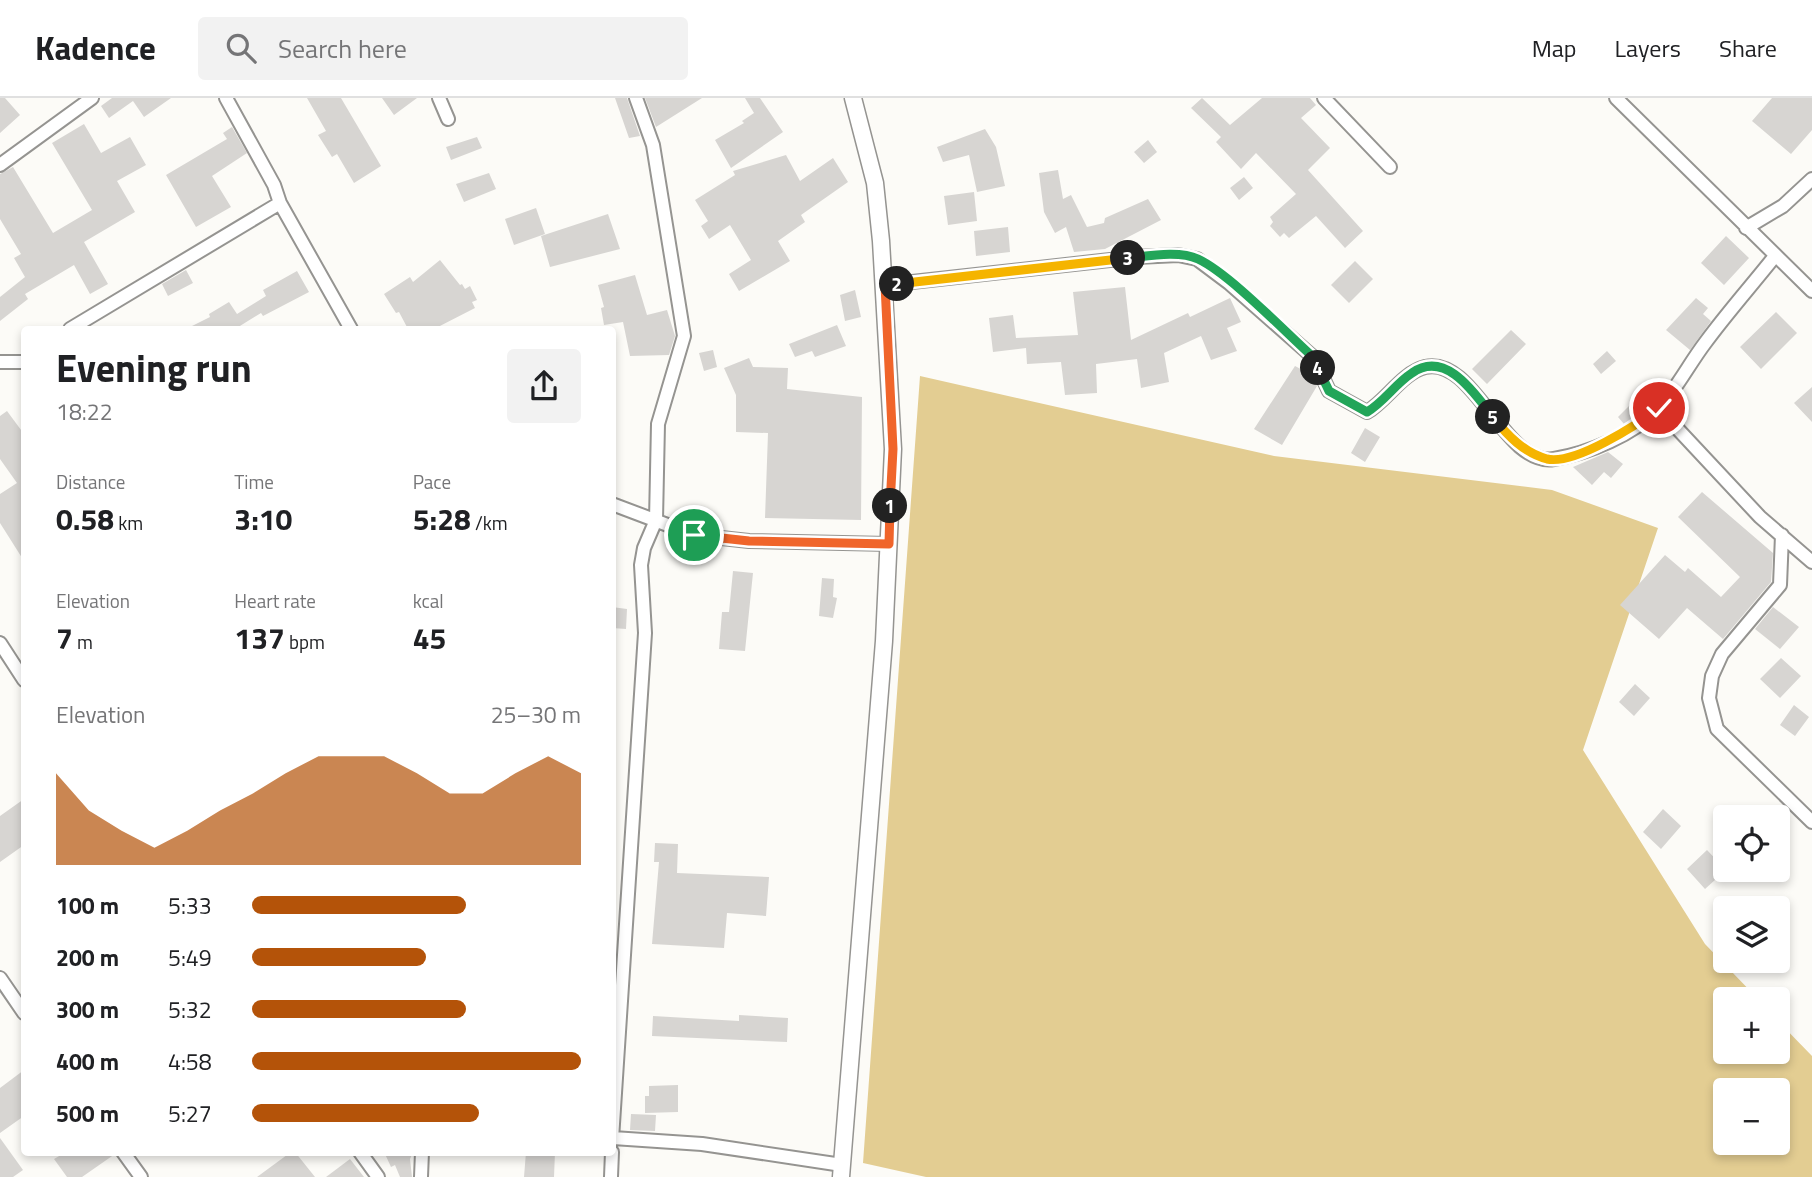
<!DOCTYPE html>
<meta charset="utf-8">
<style>
:root{--surface:#fff;--page:#f2f2f2;--text:#202124;--muted:#757577;--line:#e0e0e0;--accent:#b45309}
body{margin:0;font-family:"Titillium Web",sans-serif;background:var(--page);color:var(--text);height:100vh;display:flex;flex-direction:column;font-size:26px;white-space:nowrap}
*{box-sizing:border-box;margin:0}
p{font-size:23px;color:var(--muted)}
.icon{flex:none;width:38px;height:38px;fill:none;stroke:currentColor;stroke-width:2;stroke-linecap:round;stroke-linejoin:round}
.map{position:relative;flex:1;overflow:hidden}
.details{position:absolute;left:21px;top:228px;width:595px;height:830px;display:flex;flex-direction:column;background:var(--surface);border-radius:7px;box-shadow:0 4px 10px #0003}
.details>*{flex:none}
.tools{position:absolute;left:1713px;top:707px;display:grid;gap:14px}
.tools a{display:grid;place-items:center;width:77px;height:77px;border-radius:7px;background:var(--surface);box-shadow:0 4px 10px #0003;font-size:35px}
.pin{position:absolute;display:grid;place-items:center;width:60px;height:60px;color:#fff;margin:-30px;border:4px solid #fff;border-radius:50%;box-shadow:0 2px 7px #0007}
.km{position:absolute;width:35px;height:35px;margin:-18px;border-radius:50%;background:#222;color:#fff;font-size:19px;line-height:35px;text-align:center}
.round{display:grid;place-items:center;flex:none;width:74px;height:74px;border-radius:7px;background:var(--page)}
.summary{display:flex;align-items:center;justify-content:space-between;height:119px;padding:0 35px}
h1{font-size:38px;font-weight:700;line-height:52px}
.stats{display:grid;grid-template-columns:repeat(3,1fr);gap:10px;height:119px;padding:7px 35px}
.stats div{display:grid;align-content:center}
.stats b{font-size:30px;font-weight:700}
.stats small{font-size:19px;font-weight:400}
.stats p{font-size:19px}
.chart{height:196px;padding:14px 35px}
.chart p{display:flex;justify-content:space-between}
.chart svg{width:100%;height:126px;margin-top:7px;fill:var(--accent);opacity:.7}
ul{padding:0 35px;list-style:none;font-size:23px}
li{display:grid;grid-template-columns:112px 84px 1fr;align-items:center;height:52px}
li i{height:18px;border-radius:9px;background:var(--accent)}
header{display:flex;align-items:center;gap:42px;box-sizing:border-box;height:98px;padding:0 35px;background:var(--surface);border-bottom:2px solid var(--line)}
header strong{font-size:33px}
nav{display:flex;gap:38px;margin-inline-start:auto;font-size:24px}
.search{width:490px;height:63px;background:var(--page);display:flex;align-items:center;gap:18px;box-sizing:border-box;padding:0 24px;border-radius:7px;color:var(--muted);font-size:26px}
.map>svg:first-child{display:block}
</style>
<header>
<strong>Kadence</strong>
<div class="search"><svg class="icon" aria-label="search" viewBox="0 0 24 24"><circle cx="10" cy="10" r="6"/><path d="M15 15l6 6"/></svg>Search here</div>
<nav><a>Map</a><a>Layers</a><a>Share</a></nav>
</header>
<div class="map">
<svg width="1812" height="1079" viewBox="0 0 1812 1079">
<rect width="100%" height="100%" fill="#fcfbf7"/>
<path fill="#e3cd92" fill-rule="evenodd" d="M920 278 1274 358 1552 392 1658 430 1583 652 1705 846 1758 901H1726V954H1778V923L1812 958V1079H926L863 1065ZM1726 992H1778V1045H1726Z"/>
<path fill="#d7d5d2" d="M0 0H5L20 17 0 35Z
M112 0H171L144 19 133 3 109 20 101 8Z
M307 0H341L381 68 354 85 337 56 332 59 318 37 326 33Z
M382 0H417L394 17Z
M615 0H627L640 38 629 40Z
M645 0H702L656 29Z
M745 0H760L783 34 731 70 715 42 744 25 742 23 754 15Z
M1202 0 1230 27 1262 0H1310L1316 7 1301 20 1330 50 1308 72 1363 133 1345 150 1316 118 1289 140 1284 135 1280 139 1270 128 1273 124 1270 119 1296 96 1256 55 1241 71 1216 44 1221 39 1191 10Z
M1772 0H1812V32L1791 56 1752 23Z
M84 26 101 55 130 39 146 67 117 83 135 114 84 144 108 186 90 196 74 167 25 196 28 201 0 223V199L25 179 14 160 21 156 0 121V76L13 69 53 135 92 112 52 45Z
M232 29 247 55 212 78 231 109 196 129 166 77 227 41 223 35Z
M985 31 996 49 1005 88 977 94 969 57 943 64 937 49Z
M477 39 482 50 451 62 446 49Z
M1148 42 1157 54 1144 65 1134 54Z
M786 57 800 83 833 60 848 84 801 117 805 124 778 143 790 163 739 193 729 176 751 162 730 127 709 141 701 128 708 123 695 102 735 77 733 73Z
M1058 72 1063 101 1071 97 1087 129 1104 125 1105 120 1148 101 1161 122 1105 151 1074 154 1066 129 1055 135 1044 114 1039 75Z
M489 75 496 91 464 104 456 86Z
M1244 79 1253 90 1239 102 1230 90Z
M974 94 977 123 948 127 944 98Z
M536 110 545 136 514 147 505 121Z
M608 116 620 151 550 169 541 138Z
M1008 129 1010 154 976 158 974 133Z
M1726 138 1749 160 1724 187 1701 165Z
M440 162 460 187 462 186 465 191 470 188 477 202 472 204 475 210 434 231H408L399 214 396 215 384 196 410 179 413 184Z
M1355 163 1373 181 1349 205 1331 187Z
M186 172 193 185 168 198 162 186Z
M297 173 309 194 263 218 261 215 235 231H186L210 219 209 216 229 204 237 216 266 198 263 192Z
M635 177 647 217 667 212 675 238 669 257 630 258 623 224 604 227 601 210 604 209 598 187Z
M1125 189 1131 242 1188 215 1190 219 1230 200 1241 224 1227 230 1237 253 1211 262 1201 238 1164 255 1169 284 1141 290 1137 261 1096 266 1097 295 1065 297 1061 264 1027 266 1026 250 993 254 989 220 1013 217 1016 240 1078 237 1073 194Z
M855 192 861 219 845 223 840 197Z
M1696 200 1708 210 1703 216 1711 223 1690 252 1666 232Z
M1776 214 1797 235 1761 271 1740 249Z
M837 227 846 248 815 259 812 253 795 259 789 246Z
M1511 232 1526 246 1487 286 1472 271Z
M713 252 717 269 704 273 699 255Z
M1607 253 1616 263 1601 276 1593 266Z
M749 260 753 269 788 270 787 291 862 299 861 422 765 420 768 335 736 334V297L724 270Z
M1295 268 1312 277 1317 288 1282 347 1254 331Z
M1812 289V324L1794 305Z
M1644 293 1654 303 1624 326 1618 319Z
M7 313 24 336V463L0 425V396L17 385 0 361V318Z
M1365 330 1380 339 1365 364 1351 355Z
M1608 354 1623 366 1611 380 1604 374 1592 387 1573 369Z
M1702 394 1773 455 1771 484 1723 541 1687 510 1659 541 1620 507 1665 457 1685 474 1688 470 1721 499 1740 479 1678 419Z
M733 473 753 475 745 553 719 551 722 514H729Z
M822 480 834 481 833 499 837 500 833 520 819 518Z
M612 509 627 511 626 531 612 530Z
M1773 509 1799 529 1780 551 1755 531Z
M1781 560 1801 578 1780 600 1760 581Z
M1635 586 1650 600 1634 618 1619 604Z
M1794 607 1809 619 1795 638 1780 627Z
M24 701V747L0 764V718Z
M1663 711 1681 728 1661 751 1643 734Z
M655 745 678 746 677 775 769 779 766 818 727 815 724 850 652 846 659 764H654Z
M1707 752 1726 772 1705 791 1687 771Z
M739 917 788 920 787 944 652 938 653 918 739 923Z
M24 972V1018L0 1035V990Z
M678 987V1014L645 1015V998H649V988Z
M631 1016 656 1017 655 1033 630 1032Z
M0 1040 23 1072 13 1079H0Z
M66 1054H114L115 1056 82 1079H67L54 1061Z
M291 1054H295L315 1079H257Z
M390 1054H413L410 1061 412 1079H400L395 1067 391 1069 385 1056Z
M526 1054H555L554 1079H524Z
M350 1061 364 1079H326Z"/>
<g fill="none" stroke-linecap="round" stroke-linejoin="round">
<g stroke="#959491" stroke-width="16">
<path id="minor" d="M226 0 274 87 280 105 351 231
M439 0 448 21
M1324 0 1390 69
M1616 0 1812 193
M0 67 92 0
M1746 130 1783 108 1812 81
M885 187 1137 159 1178 157 1197 161 1229 185 1313 259 1329 293 1367 314C1387 302 1402 275 1425 269 1474 257 1504 369 1554 361 1589 355 1633 337 1658 311 1676 292 1689 266 1705 245 1727 215 1752 187 1775 158
M70 231 280 105
M0 264H24
M1659 311 1760 419 1812 464
M612 406 694 437 749 443 889 446
M1782 437 1780 487 1722 556 1712 578 1709 600 1717 631 1812 724
M0 545 24 582
M0 880 24 915
M613 1040 702 1046 842 1067
M612 1041 645 535 641 467 644 450 656 422 658 326 684 238 653 47 636 0
M123 1054 141 1079
M360 1054 378 1079
M421 1079 422 1054
M611 1079 612 1054"/>
</g>
<g stroke="#959491" stroke-width="19">
<path id="tertiary" d="M841 1079 884 543 893 351 881 143 875 85 853 0"/>
</g>
<use href="#minor" stroke="#fff" stroke-width="12"/>
<use href="#tertiary" stroke="#fff" stroke-width="16"/>
</g>
<g fill="none" stroke-linecap="round" stroke-linejoin="round">
<g stroke="#fff" stroke-width="14">
<path id="split-1" d="M694 437 749 443 889 446 890 408"/>
</g>
<g stroke="#fff" stroke-width="14">
<path id="split-2" d="M890 408 893 351 885 187 897 186"/>
</g>
<g stroke="#fff" stroke-width="14">
<path id="split-3" d="M897 186 1128 160"/>
</g>
<g stroke="#fff" stroke-width="14">
<path id="split-4" d="M1128 160C1148 158 1179 152 1198 161 1230 176 1285 234 1313 259L1318 270"/>
</g>
<g stroke="#fff" stroke-width="14">
<path id="split-5" d="M1318 270 1329 293 1367 314C1384 304 1395 286 1412 275 1446 251 1475 296 1493 319"/>
</g>
<g stroke="#fff" stroke-width="14">
<path id="split-6" d="M1493 319C1507 337 1524 355 1547 361 1575 367 1637 327 1659 310"/>
</g>
<use href="#split-1" stroke="#f0652b" stroke-width="9"/>
<use href="#split-2" stroke="#f0652b" stroke-width="9"/>
<use href="#split-3" stroke="#f5b400" stroke-width="9"/>
<use href="#split-4" stroke="#22a559" stroke-width="9"/>
<use href="#split-5" stroke="#22a559" stroke-width="9"/>
<use href="#split-6" stroke="#f5b400" stroke-width="9"/>
</g>
</svg>
<div class="tools">
<a><svg class="icon" aria-label="locate" viewBox="0 0 24 24"><circle cx="12" cy="12" r="6"/><path d="M12 2v4M12 18v4M2 12h4M18 12h4"/></svg></a>
<a><svg class="icon" aria-label="layers" viewBox="0 0 24 24"><path d="M12 4l9 5-9 5-9-5zM3 14l9 5 9-5"/></svg></a>
<a>+</a>
<a>−</a>
</div>
<div class="pin" style="left:694px;top:437px;background:#1e9e55"><svg class="icon" aria-label="arrive" viewBox="0 0 24 24"><path d="M6 21V4h12l-3 4 3 4H6"/></svg></div>
<div class="pin" style="left:1659px;top:310px;background:#d93025"><svg class="icon" aria-label="check" viewBox="0 0 24 24"><path d="M5 12l5 5 9-10"/></svg></div>
<b class="km" style="left:890px;top:408px">1</b>
<b class="km" style="left:897px;top:186px">2</b>
<b class="km" style="left:1128px;top:160px">3</b>
<b class="km" style="left:1318px;top:270px">4</b>
<b class="km" style="left:1493px;top:319px">5</b>
<section class="details">
<div class="summary"><div><h1>Evening run</h1><p>18:22</p></div><a class="round"><svg class="icon" aria-label="share" viewBox="0 0 24 24"><path d="M12 15V3M7 8l5-5 5 5M5 13v7h14v-7"/></svg></a></div>
<div class="stats">
<div><p>Distance</p><b>0.58<small> km</small></b></div>
<div><p>Time</p><b>3:10</b></div>
<div><p>Pace</p><b>5:28<small> /km</small></b></div>
</div>
<div class="stats">
<div><p>Elevation</p><b>7<small> m</small></b></div>
<div><p>Heart rate</p><b>137<small> bpm</small></b></div>
<div><p>kcal</p><b>45</b></div>
</div>
<div class="chart"><p><span>Elevation</span>25–30 m</p>
<svg viewBox="0 0 160 44" preserveAspectRatio="none"><path d="M0 44V12L10 25L20 32L30 38L40 32L50 25L60 19L70 12L80 6L90 6L100 6L110 12L120 19L130 19L140 12L150 6L160 12V44z"/></svg>
</div>
<ul>
<li><b>100 m</b>5:33<i style="width:65%"></i></li>
<li><b>200 m</b>5:49<i style="width:53%"></i></li>
<li><b>300 m</b>5:32<i style="width:65%"></i></li>
<li><b>400 m</b>4:58<i style="width:100%"></i></li>
<li><b>500 m</b>5:27<i style="width:69%"></i></li>
</ul>
</section>
</div>
